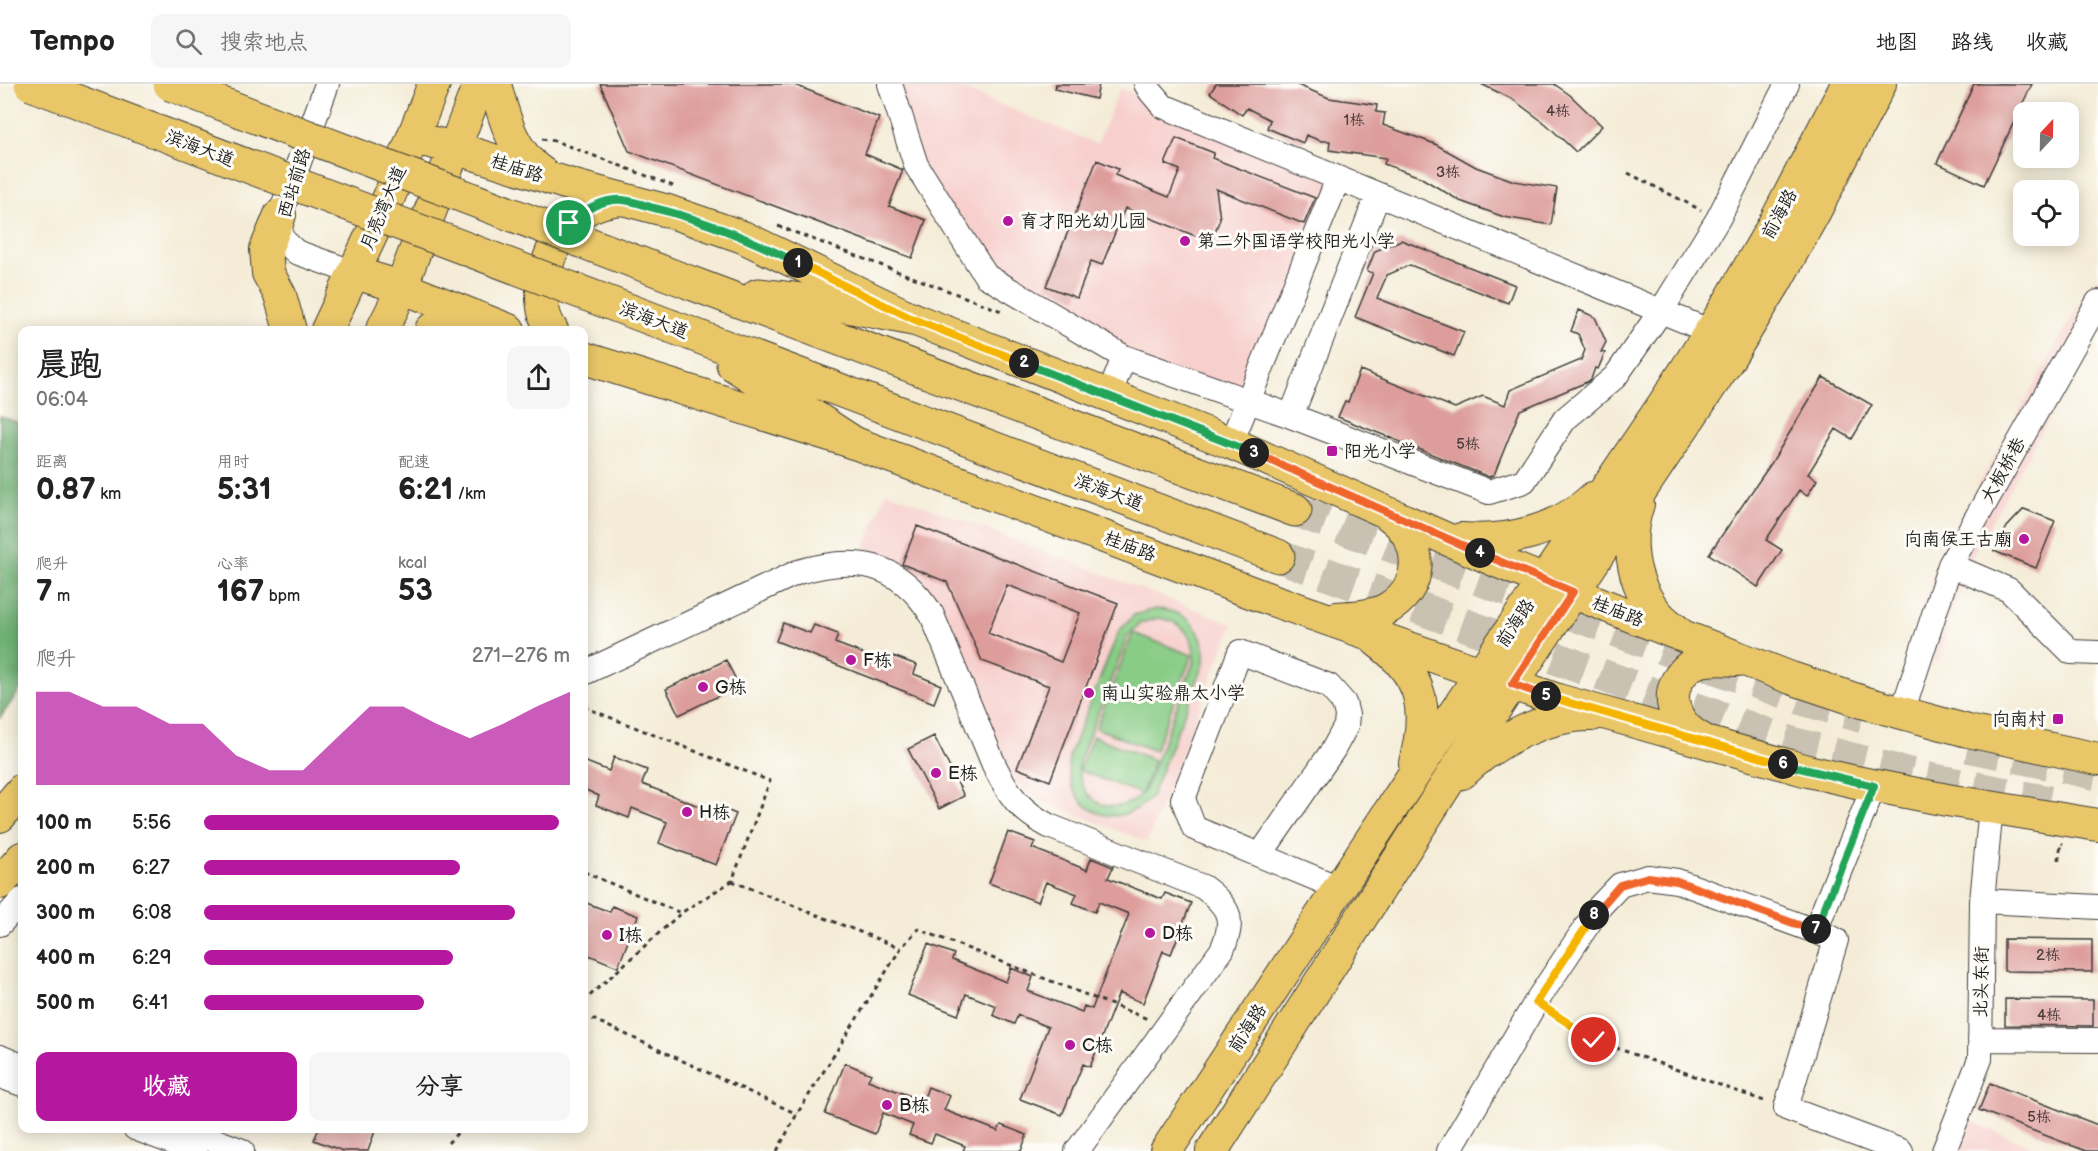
<!DOCTYPE html>
<html lang="zh">
<meta charset="utf-8">
<style>
:root{--surface:#fff;--page:#f6f6f6;--text:#222;--muted:#767676;--line:#e0e0e0;--accent:#b5179e}
body{margin:0;font-family:"Balsamiq Sans","LXGW WenKai TC",sans-serif;background:var(--page);color:var(--text);height:100vh;display:flex;flex-direction:column;font-size:22px;white-space:nowrap}
*{box-sizing:border-box;margin:0}
p{font-size:20px;color:var(--muted)}
.icon{flex:none;width:33px;height:33px;fill:none;stroke:currentColor;stroke-width:2;stroke-linecap:round;stroke-linejoin:round}
.map{position:relative;flex:1;overflow:hidden}
.sheet{position:absolute;left:18px;top:242px;width:570px;height:807px;display:flex;flex-direction:column;background:var(--surface);border-radius:12px;box-shadow:0 3px 15px #0003}
.sheet>*{flex:none}
.needle{width:39px;rotate:22deg}
.controls{position:absolute;left:2013px;top:18px;display:grid;gap:12px}
.controls a{display:grid;place-items:center;width:66px;height:66px;border-radius:12px;background:var(--surface);box-shadow:0 3px 15px #0003;font-size:30px}
.pin{position:absolute;display:grid;place-items:center;width:51px;height:51px;color:#fff;margin:-26px;border:3px solid #fff;border-radius:50%;box-shadow:0 2px 6px #0007}
.km{position:absolute;width:30px;height:30px;margin:-15px;border-radius:50%;background:#222;color:#fff;font-size:16px;line-height:30px;text-align:center}
.round{display:grid;place-items:center;flex:none;width:63px;height:63px;border-radius:12px;background:var(--page)}
.headline{display:flex;align-items:center;justify-content:space-between;height:102px;padding:0 18px}
h1{font-size:33px;font-weight:800;line-height:45px}
.stats{display:grid;grid-template-columns:repeat(3,1fr);gap:9px;height:102px;padding:6px 18px}
.stats div{display:grid;align-content:center}
.stats b{font-size:30px;font-weight:800}
.stats small{font-size:16px;font-weight:400}
.stats p{font-size:16px}
.chart{height:168px;padding:12px 18px}
.chart p{display:flex;justify-content:space-between}
.chart svg{width:100%;height:108px;margin-top:6px;fill:var(--accent);opacity:.7}
.action{display:flex;gap:12px;margin-top:auto;padding:12px 18px}
.action a{flex:1;height:69px;border-radius:12px;background:var(--accent);color:#fff;font-size:24px;font-weight:800;line-height:69px;text-align:center}
.action a+a{background:var(--page);color:var(--text)}
ul{padding:0 18px;list-style:none;font-size:20px}
li{display:grid;grid-template-columns:96px 72px 1fr;align-items:center;height:45px}
li i{height:15px;border-radius:8px;background:var(--accent)}
header{display:flex;align-items:center;gap:36px;box-sizing:border-box;height:84px;padding:0 30px;background:var(--surface);border-bottom:2px solid var(--line)}
header strong{font-size:28px}
nav{display:flex;gap:33px;margin-inline-start:auto;font-size:21px}
.search{width:420px;height:54px;background:var(--page);display:flex;align-items:center;gap:15px;box-sizing:border-box;padding:0 21px;border-radius:12px;color:var(--muted);font-size:22px}
.map>svg:first-child{display:block}
</style>
<header>
<strong>Tempo</strong>
<div class="search"><svg class="icon" aria-label="search" viewBox="0 0 24 24"><circle cx="10" cy="10" r="6"/><path d="M15 15l6 6"/></svg>搜索地点</div>
<nav><a>地图</a><a>路线</a><a>收藏</a></nav>
</header>
<div class="map">
<svg width="2098" height="1067" viewBox="0 0 2098 1067">
<rect width="100%" height="100%" fill="#fdfcf7"/>
<filter id="ink" filterUnits="userSpaceOnUse"><feTurbulence type="fractalNoise" baseFrequency=".0167" numOctaves="2"/><feDisplacementMap in="SourceGraphic" scale="12" xChannelSelector="R" yChannelSelector="G"/><feConvolveMatrix kernelMatrix="1 2 1 2 8 2 1 2 1" color-interpolation-filters="sRGB"/></filter>
<filter id="wash" filterUnits="userSpaceOnUse"><feTurbulence type="fractalNoise" baseFrequency=".008" numOctaves="4" result="noise"/><feDisplacementMap in="SourceGraphic" scale="24" xChannelSelector="R" yChannelSelector="G"/><feGaussianBlur stdDeviation="1.35" result="paint"/><feColorMatrix in="noise" values="0 0 0 0 0 0 0 0 0 0 0 0 0 0 0 0 0 1.4 0 .05"/><feComposite in="paint" operator="in"/></filter>
<g filter="url(#wash)">
<rect width="100%" height="100%" fill="#f4ecd7"/>
<path fill="#f7d0cd" d="M890 0H950L1097 60 1120 4 1338 95 1247 317 1124 273 986 192 916 81Z
M2098 193V246L1964 487 1938 578 1910 570 1937 476 2073 231Z
M886 407 1233 540 1147 758 1038 715 1019 702 1003 679 937 527 887 478 863 469Z
M1972 1038 2044 1067H1960Z"/>
<path fill="#88cc86" stroke="#527451" stroke-width="1.5" fill-rule="evenodd" d="M1155 525C1188 526 1207 547 1204 580L1151 713C1115 753 1062 724 1069 672L1119 547 1134 531ZM1158 534C1182 537 1196 553 1194 577L1146 703 1142 709 1154 676 1093 652 1079 686 1141 710C1113 738 1075 715 1079 678L1128 552 1141 539Z
M1133 549 1192 571 1155 667 1096 644Z"/>
<path fill="#6eb073" stroke="#456648" stroke-width="1.5" d="M0 332 22 340V603L0 634Z"/>
<g id="blocks">
<path fill="#dd9d9b" fill-rule="evenodd" d="M600 0H792L879 34 865 70 903 86 889 122 926 136 912 174 629 67Z
M1056 0H1099L1096 15 1055 5Z
M1216 0H1295L1329 14 1377 21 1376 28 1385 29 1383 41 1435 60 1476 83 1514 97 1557 104 1551 141 1504 133 1460 117 1420 93 1384 80 1386 74 1329 66 1330 57H1321L1306 51 1303 59 1267 44 1270 36 1247 24 1242 31 1210 9Z
M1481 0H1554L1570 11 1602 42 1576 68 1546 40 1512 15Z
M1974 0H2032L1984 101 1937 79Z
M1176 54 1214 69 1212 74 1315 114 1304 140 1216 105 1220 135 1211 158 1125 124 1102 181 1091 177 1077 214 1046 202 1097 76 1118 85 1115 91 1169 113 1180 86 1165 80Z
M1401 156 1515 201 1508 219 1410 181 1387 191 1377 214 1464 248 1454 272 1355 233 1373 189 1367 187 1375 167Z
M1579 226 1595 233 1606 258 1601 268 1605 269 1598 285 1595 284 1591 295 1587 298 1520 326 1494 391 1489 393 1338 333 1345 317 1348 318 1360 286 1455 324 1483 312 1505 321 1510 306 1581 276 1585 266 1578 250 1571 247Z
M1823 293 1872 321 1852 355 1836 345 1808 390 1817 396 1807 412 1799 406 1766 456 1782 466 1758 503 1709 470 1772 378Z
M2024 425 2055 437 2036 484 1994 467 2007 443Z
M917 442 1118 519 1050 697 1017 684 1049 602 982 577 947 498 902 480ZM1007 501 1080 529 1061 578 988 549Z
M783 539 810 549 814 541 838 550 835 559 890 580 893 572 917 581 914 590 941 601 934 619 776 557Z
M726 576 739 602 679 631 666 605Z
M934 652 964 712 939 725 908 665Z
M614 673 647 686 642 700 709 726 711 720 736 730 716 781 659 759 667 738 632 724 629 734 596 721 599 712 584 705V677L609 687Z
M1008 748 1035 758 1032 764 1087 786 1091 774 1113 783 1108 794 1162 815 1165 809 1191 819 1171 870 1163 867 1143 919 1119 909 1090 983 1083 980 1062 1031 1020 1015 1048 943 1018 931 1014 940 993 931 996 922 966 910 958 931 908 911 928 860 954 870 952 876 1006 898 1011 884 1033 893 1028 907 1082 928 1084 922 1092 925 1129 830 1099 818 1095 828 1073 819 1077 810 1046 798 1038 818 989 799Z
M584 818 610 828 612 822 638 832 618 883 584 869Z
M2004 855 2092 856V888L2004 887Z
M2005 915 2093 916V942L2005 941Z
M845 979 871 990 868 996 923 1017 928 1003 950 1012 944 1026 998 1047 1001 1041 1027 1051 1021 1067H963L965 1062 935 1050 931 1059 909 1051 913 1041 883 1029 875 1050 825 1030Z
M1990 999 2098 1041V1067H2086L1979 1026Z
M319 1044H376L368 1067H343L314 1056Z"/>
</g>
</g>
<g filter="url(#ink)">
<use href="#blocks" fill-opacity="0" stroke="#3c3b38" stroke-width="1.5"/>
<g fill="none" stroke-linecap="round" stroke-linejoin="round">
<path stroke="#c9c2b2" stroke-width="33" stroke-dasharray="33 16" stroke-linecap="butt" d="M1295 426 1719 585 1809 617 1863 633
M1278 472 1645 607 1795 660 1924 694 2049 718
M1968 662 2098 690"/>
<g stroke="#3c3b38" stroke-width="26">
<path id="minor" d="M327 0 280 131 281 154 296 168 355 189
M890 0 916 81 986 192 1124 273 1291 332 1489 408 1524 397 1565 335 1615 293 1661 227 1718 135 1787 0
M1146 0 1151 8 1163 22 1697 242
M1109 312 1124 273
M1291 332 1378 111
M1231 359 1338 95
M1950 481 2009 506 2071 568 2098 569
M584 589 798 488C855 471 898 477 932 531L994 681C1009 711 1019 726 1049 742L1203 803C1229 822 1236 835 1222 866L1077 1067
M1902 629 1950 481 2098 218
M1874 702 1815 847 1836 856 1786 1024 1901 1067
M1260 771 1333 666 1346 642 1347 631 1344 619 1329 602 1240 568 1183 715 1194 744 1339 804
M1982 817 2098 823
M0 840 22 816
M1980 955 2098 956
M0 973 22 982
M0 992 22 1000
M135 1044 195 1067
M182 1044 242 1067
M1449 1067 1536 918 1600 822 1620 801 1648 793 1677 797 1815 847
M1944 1067 1980 975 1982 817 1991 723"/>
</g>
<g stroke="#3c3b38" stroke-width="34">
<path id="major" d="M495 0C504 34 513 71 545 91
M413 54 455 64 578 103 668 127 743 153 913 235 1231 359 1496 477 1626 530 1791 594 1866 619 1968 647 2098 675
M280 131 266 165 268 189 280 211 290 246
M355 189 401 203 509 246
M327 246 389 113 434 0
M382 246 394 222 479 0
M431 246 463 239 483 240
M552 246C528 214 551 149 582 128 594 119 607 117 622 115
M584 274 852 358 1261 512 1558 616 1808 687 1856 698 1947 716 2098 741
M1638 420C1623 464 1635 519 1676 546
M1461 455C1507 459 1558 447 1593 414
M1337 534C1352 533 1369 533 1383 527 1425 506 1426 457 1389 431
M1377 557C1424 592 1429 625 1415 679
M1703 656C1681 645 1665 621 1677 597 1682 589 1688 581 1698 578 1710 574 1723 575 1736 576
M1462 689C1494 658 1546 630 1592 631
M0 732 22 706
M0 799 22 774
M1166 1067 1455 628 1667 315 1725 225 1773 142 1847 0
M1212 1067 1485 640 1726 279 1775 199 1815 127 1880 0"/>
</g>
<g stroke="#3c3b38" stroke-width="35">
<path id="highway" d="M691 199 1295 426
M758 211 837 220 913 235
M673 243 1278 472
M733 280 852 358"/>
</g>
<path stroke="#3c3b38" stroke-width="3" stroke-dasharray="4.5 4.5" stroke-linecap="butt" d="M542 55 555 57 676 103
M1628 89 1701 126
M778 142 1004 228
M584 623 770 697 732 797 681 829 584 917
M2059 776 2061 759 2063 760
M584 788 681 829
M732 797 900 864
M1553 929 1594 956 1767 1018
M584 931 797 1030
M448 1059 462 1044
M777 1067 797 1030 901 864 918 845 1148 935"/>
<use href="#minor" stroke="#fff" stroke-width="24"/>
<use href="#major" stroke="#e9c769" stroke-width="32"/>
<use href="#highway" stroke="#e9c769" stroke-width="33"/>
<g stroke="#3c3b38" stroke-width="35" stroke-linecap="butt">
<path id="highway-bridge" d="M31 0 673 243
M170 0 691 199"/>
</g>
<use href="#highway-bridge" stroke="#e9c769" stroke-width="33"/>
</g>
</g>
<g fill="none" stroke-linecap="round" stroke-linejoin="round" filter="url(#ink)">
<g stroke="#fff" stroke-width="12">
<path id="split-1" d="M569 139C584 126 602 114 623 116 633 117 644 121 654 124 704 136 752 156 798 179"/>
</g>
<g stroke="#fff" stroke-width="12">
<path id="split-2" d="M798 179 913 235 1024 279"/>
</g>
<g stroke="#fff" stroke-width="12">
<path id="split-3" d="M1024 279 1254 369"/>
</g>
<g stroke="#fff" stroke-width="12">
<path id="split-4" d="M1254 369 1480 469"/>
</g>
<g stroke="#fff" stroke-width="12">
<path id="split-5" d="M1480 469 1573 508 1512 600 1546 612"/>
</g>
<g stroke="#fff" stroke-width="12">
<path id="split-6" d="M1546 612 1783 680"/>
</g>
<g stroke="#fff" stroke-width="12">
<path id="split-7" d="M1783 680 1874 702 1816 845"/>
</g>
<g stroke="#fff" stroke-width="12">
<path id="split-8" d="M1594 831 1620 801 1648 793 1677 797 1815 847 1816 845"/>
</g>
<g stroke="#fff" stroke-width="12">
<path id="split-9" d="M1594 831 1536 918 1594 956"/>
</g>
<use href="#split-1" stroke="#22a559" stroke-width="8"/>
<use href="#split-2" stroke="#f5b400" stroke-width="8"/>
<use href="#split-3" stroke="#22a559" stroke-width="8"/>
<use href="#split-4" stroke="#f0652b" stroke-width="8"/>
<use href="#split-5" stroke="#f0652b" stroke-width="8"/>
<use href="#split-6" stroke="#f5b400" stroke-width="8"/>
<use href="#split-7" stroke="#22a559" stroke-width="8"/>
<use href="#split-8" stroke="#f0652b" stroke-width="8"/>
<use href="#split-9" stroke="#f5b400" stroke-width="8"/>
</g>
<g fill="#b5179e" stroke="#fdfcf7" stroke-width="2">
<circle cx="1008" cy="137" r="6"/>
<circle cx="1185" cy="157" r="6"/>
<rect x="1326" y="361" width="12" height="12" rx="3"/>
<circle cx="2024" cy="455" r="6"/>
<circle cx="851" cy="576" r="6"/>
<circle cx="703" cy="603" r="6"/>
<circle cx="1089" cy="609" r="6"/>
<rect x="2052" y="629" width="12" height="12" rx="3"/>
<circle cx="936" cy="689" r="6"/>
<circle cx="687" cy="728" r="6"/>
<circle cx="1150" cy="849" r="6"/>
<circle cx="607" cy="851" r="6"/>
<circle cx="1070" cy="961" r="6"/>
<circle cx="887" cy="1021" r="6"/>
</g>
<g text-anchor="middle" stroke-width="6" stroke-linejoin="round" paint-order="stroke">
<g font-size="15" fill="#4c3c3c">
<text x="1558" y="32">4栋</text>
<text x="1354" y="41">1栋</text>
<text x="1448" y="93">3栋</text>
<text x="1468" y="365">5栋</text>
<text x="2048" y="876">2栋</text>
<text x="2049" y="936">4栋</text>
<text x="2039" y="1038">5栋</text>
</g>
<g font-size="18" fill="#1c1c1c" stroke="#fdfcf7">
<text transform="translate(200 64) rotate(21)" y="6">滨海大道</text>
<text transform="translate(517 84) rotate(18)" y="6">桂庙路</text>
<text transform="translate(294 99) rotate(-73)" y="6">西站前路</text>
<text transform="translate(383 124) rotate(-67)" y="6">月亮湾大道</text>
<text transform="translate(1779 130) rotate(-61)" y="6">前海路</text>
<text transform="translate(654 236) rotate(21)" y="6">滨海大道</text>
<text transform="translate(2003 386) rotate(-61)" y="6">大板桥巷</text>
<text transform="translate(1109 408) rotate(21)" y="6">滨海大道</text>
<text transform="translate(1130 462) rotate(21)" y="6">桂庙路</text>
<text transform="translate(1618 527) rotate(22)" y="6">桂庙路</text>
<text transform="translate(1515 539) rotate(-56)" y="6">前海路</text>
<text transform="translate(1981 898) rotate(-89)" y="6">北头东街</text>
<text transform="translate(1247 944) rotate(-57)" y="6">前海路</text>
</g>
<g font-size="18" fill="#1c1c1c" stroke="#fdfcf7" text-anchor="start">
<text x="1020" y="143">育才阳光幼儿园</text>
<text x="1197" y="163">第二外国语学校阳光小学</text>
<text x="1344" y="373">阳光小学</text>
<text x="2012" y="461" text-anchor="end">向南侯王古廟</text>
<text x="863" y="582">F栋</text>
<text x="715" y="609">G栋</text>
<text x="1101" y="615">南山实验鼎太小学</text>
<text x="2046" y="641" text-anchor="end">向南村</text>
<text x="948" y="695">E栋</text>
<text x="699" y="734">H栋</text>
<text x="1162" y="855">D栋</text>
<text x="619" y="857">I栋</text>
<text x="1082" y="967">C栋</text>
<text x="899" y="1027">B栋</text>
</g>
</g>
</svg>
<div class="controls">
<a><svg class="needle" viewBox="-14 -14 28 28"><path d="M0-13l5 13h-10z" fill="#e53935"/><path d="M0 13l5-13h-10z" fill="#767676"/></svg></a>
<a><svg class="icon" aria-label="locate" viewBox="0 0 24 24"><circle cx="12" cy="12" r="6"/><path d="M12 2v4M12 18v4M2 12h4M18 12h4"/></svg></a>
</div>
<div class="pin" style="left:569px;top:139px;background:#1e9e55"><svg class="icon" aria-label="arrive" viewBox="0 0 24 24"><path d="M6 21V4h12l-3 4 3 4H6"/></svg></div>
<div class="pin" style="left:1594px;top:956px;background:#d93025"><svg class="icon" aria-label="check" viewBox="0 0 24 24"><path d="M5 12l5 5 9-10"/></svg></div>
<b class="km" style="left:798px;top:179px">1</b>
<b class="km" style="left:1024px;top:279px">2</b>
<b class="km" style="left:1254px;top:369px">3</b>
<b class="km" style="left:1480px;top:469px">4</b>
<b class="km" style="left:1546px;top:612px">5</b>
<b class="km" style="left:1783px;top:680px">6</b>
<b class="km" style="left:1816px;top:845px">7</b>
<b class="km" style="left:1594px;top:831px">8</b>
<section class="sheet">
<div class="headline"><div><h1>晨跑</h1><p>06:04</p></div><a class="round"><svg class="icon" aria-label="share" viewBox="0 0 24 24"><path d="M12 15V3M7 8l5-5 5 5M5 13v7h14v-7"/></svg></a></div>
<div class="stats">
<div><p>距离</p><b>0.87<small> km</small></b></div>
<div><p>用时</p><b>5:31</b></div>
<div><p>配速</p><b>6:21<small> /km</small></b></div>
</div>
<div class="stats">
<div><p>爬升</p><b>7<small> m</small></b></div>
<div><p>心率</p><b>167<small> bpm</small></b></div>
<div><p>kcal</p><b>53</b></div>
</div>
<div class="chart"><p><span>爬升</span>271–276 m</p>
<svg viewBox="0 0 160 44" preserveAspectRatio="none"><path d="M0 44V6L10 6L20 12L30 12L40 19L50 19L60 32L70 38L80 38L90 25L100 12L110 12L120 19L130 25L140 19L150 12L160 6V44z"/></svg>
</div>
<ul>
<li><b>100 m</b>5:56<i style="width:97%"></i></li>
<li><b>200 m</b>6:27<i style="width:70%"></i></li>
<li><b>300 m</b>6:08<i style="width:85%"></i></li>
<li><b>400 m</b>6:29<i style="width:68%"></i></li>
<li><b>500 m</b>6:41<i style="width:60%"></i></li>
</ul>
<div class="action"><a>收藏</a><a>分享</a></div>
</section>
</div>
